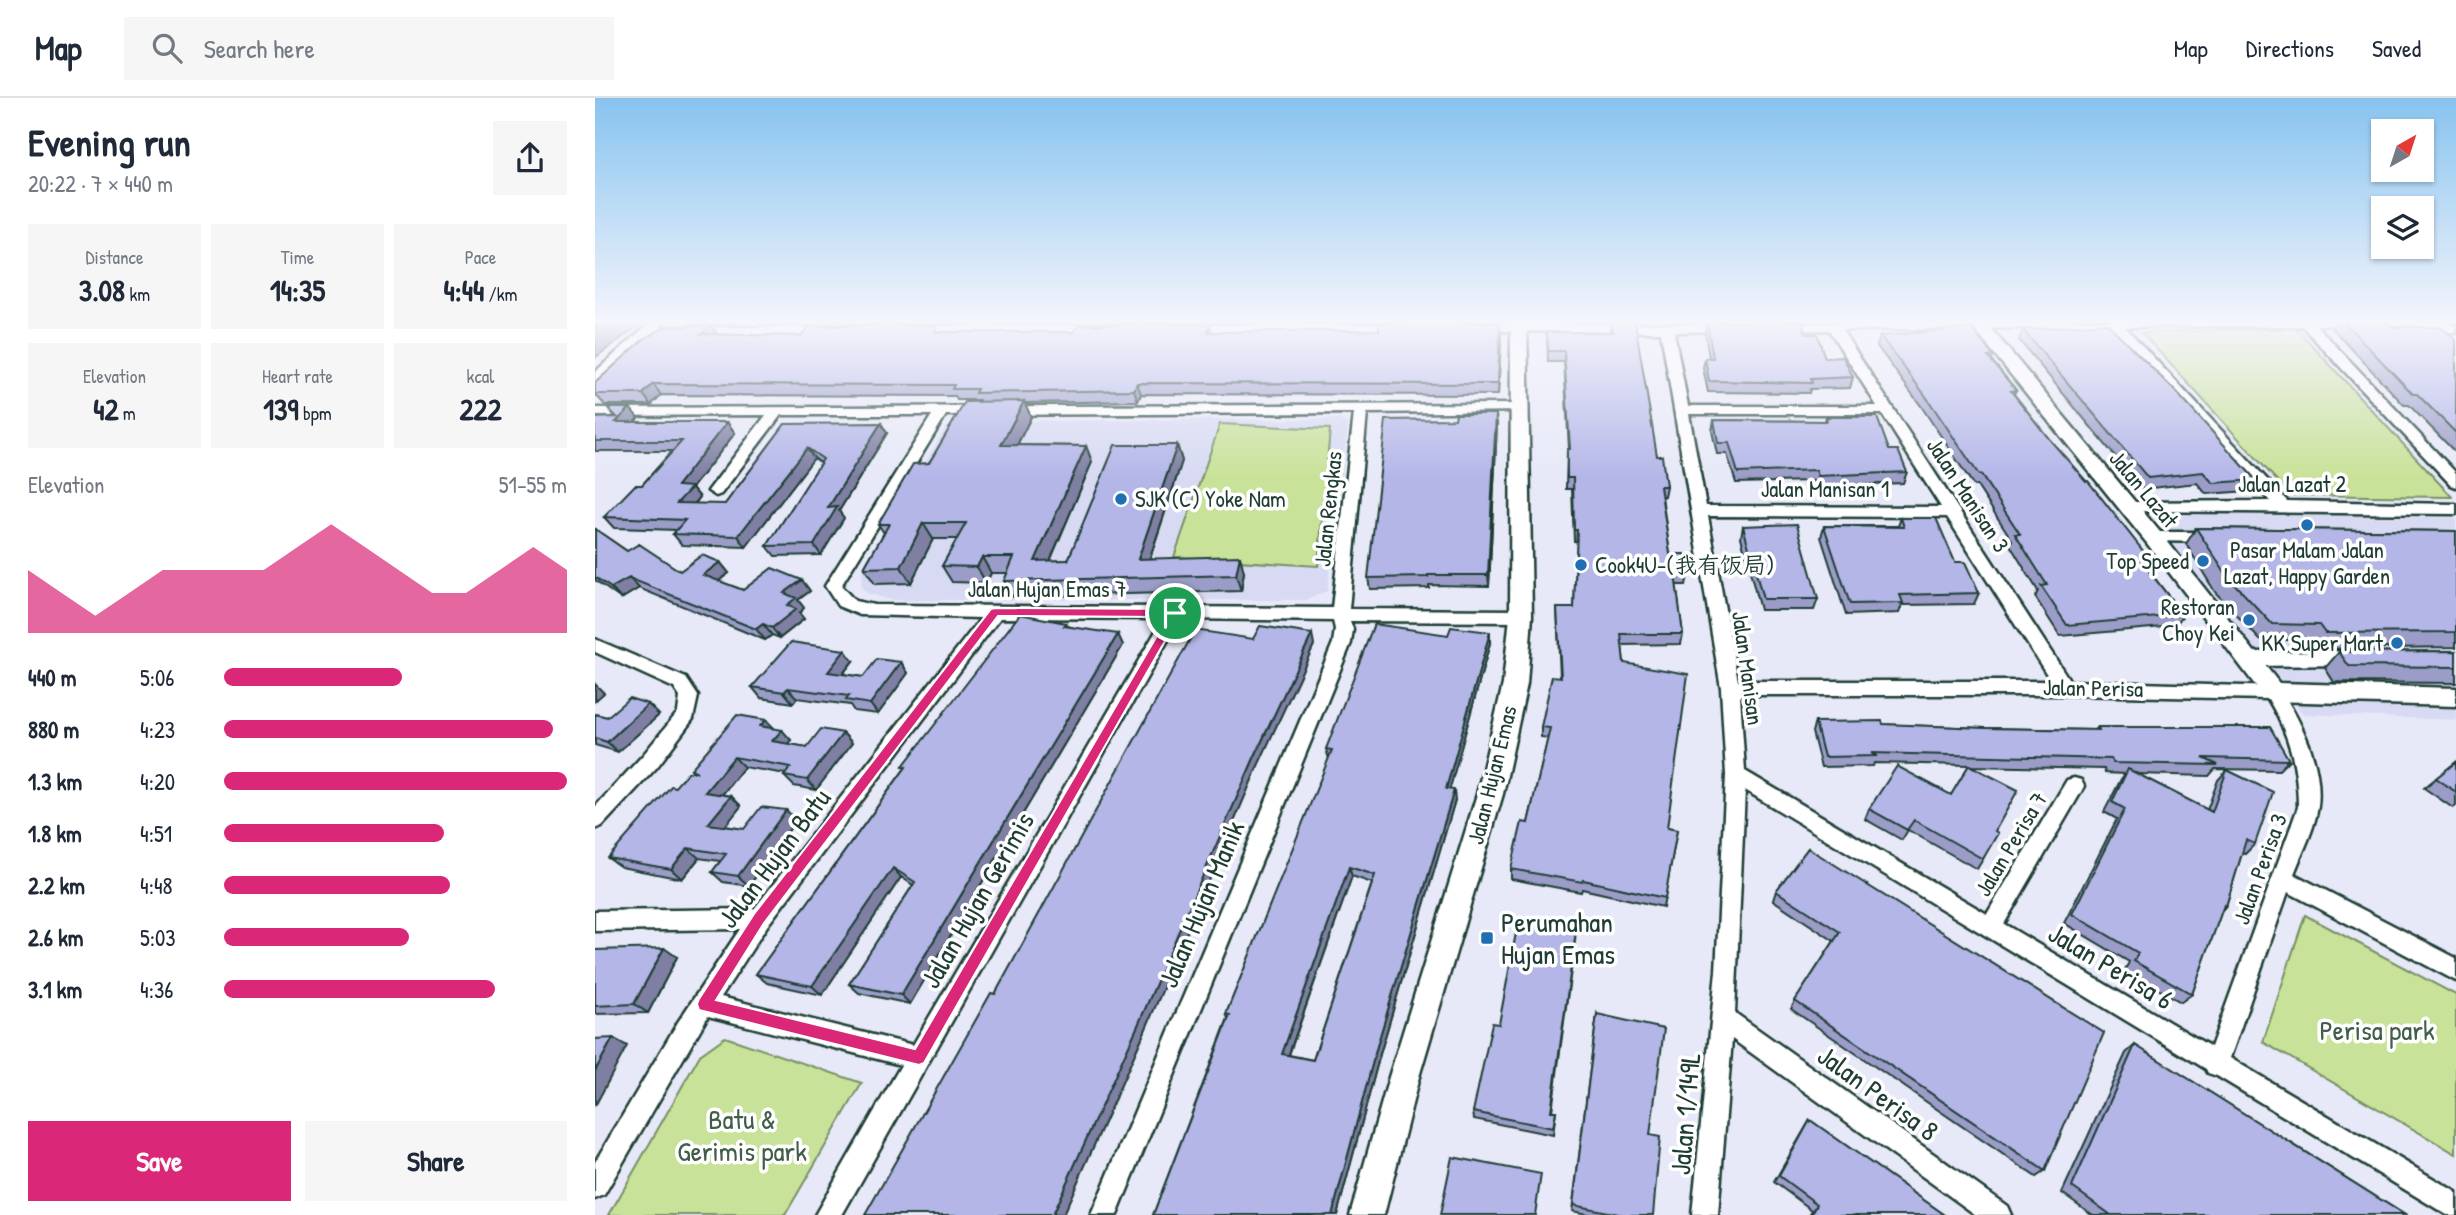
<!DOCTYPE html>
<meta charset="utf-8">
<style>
:root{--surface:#fff;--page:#f6f6f7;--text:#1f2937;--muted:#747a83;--line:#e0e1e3;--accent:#db2777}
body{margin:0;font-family:"Patrick Hand","LXGW WenKai TC",sans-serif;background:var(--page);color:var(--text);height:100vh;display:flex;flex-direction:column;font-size:26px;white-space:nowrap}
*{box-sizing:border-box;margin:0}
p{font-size:23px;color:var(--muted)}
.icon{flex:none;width:38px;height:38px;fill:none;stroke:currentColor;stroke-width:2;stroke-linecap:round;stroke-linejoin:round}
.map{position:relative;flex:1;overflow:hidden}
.sheet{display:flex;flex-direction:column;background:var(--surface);width:595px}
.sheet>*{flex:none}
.needle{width:46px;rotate:39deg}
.buttons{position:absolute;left:1776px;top:21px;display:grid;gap:14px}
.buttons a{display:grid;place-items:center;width:63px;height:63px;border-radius:0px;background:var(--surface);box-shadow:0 2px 5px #0004;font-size:35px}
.pin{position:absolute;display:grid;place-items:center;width:60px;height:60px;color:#fff;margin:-30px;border:4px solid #fff;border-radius:50%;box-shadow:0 2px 7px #0007}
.round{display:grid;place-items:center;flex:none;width:74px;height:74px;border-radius:0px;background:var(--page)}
.head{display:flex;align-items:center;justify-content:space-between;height:119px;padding:0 28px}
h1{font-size:38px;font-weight:800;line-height:52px}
.stats{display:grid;grid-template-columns:repeat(3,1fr);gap:10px;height:119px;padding:7px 28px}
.stats div{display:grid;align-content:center;border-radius:0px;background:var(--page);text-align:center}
.stats b{font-size:30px;font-weight:800}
.stats small{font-size:19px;font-weight:400}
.stats p{font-size:19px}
.chart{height:196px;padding:14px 28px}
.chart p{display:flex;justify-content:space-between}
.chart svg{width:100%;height:126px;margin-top:7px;fill:var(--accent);opacity:.7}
.action{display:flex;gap:14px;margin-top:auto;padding:14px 28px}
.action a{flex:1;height:80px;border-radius:0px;background:var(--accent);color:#fff;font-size:28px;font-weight:800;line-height:80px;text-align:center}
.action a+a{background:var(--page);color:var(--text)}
ul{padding:0 28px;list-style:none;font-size:23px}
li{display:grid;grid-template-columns:112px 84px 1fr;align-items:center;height:52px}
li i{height:18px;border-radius:9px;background:var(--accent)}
header{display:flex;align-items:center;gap:42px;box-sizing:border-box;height:98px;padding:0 35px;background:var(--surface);border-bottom:2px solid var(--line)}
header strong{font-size:33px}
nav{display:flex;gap:38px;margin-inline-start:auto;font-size:24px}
.search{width:490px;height:63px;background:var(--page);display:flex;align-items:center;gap:18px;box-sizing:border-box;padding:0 24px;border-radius:0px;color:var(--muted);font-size:26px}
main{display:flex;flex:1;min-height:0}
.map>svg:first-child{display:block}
</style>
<header>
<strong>Map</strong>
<div class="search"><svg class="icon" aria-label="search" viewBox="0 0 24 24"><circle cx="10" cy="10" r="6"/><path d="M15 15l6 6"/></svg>Search here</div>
<nav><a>Map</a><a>Directions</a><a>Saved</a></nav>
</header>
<main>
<section class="sheet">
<div class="head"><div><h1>Evening run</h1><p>20:22 · 7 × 440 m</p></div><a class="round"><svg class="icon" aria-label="share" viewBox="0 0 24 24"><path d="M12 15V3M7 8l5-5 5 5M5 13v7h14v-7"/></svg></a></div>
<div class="stats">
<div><p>Distance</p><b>3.08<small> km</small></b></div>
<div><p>Time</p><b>14:35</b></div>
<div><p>Pace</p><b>4:44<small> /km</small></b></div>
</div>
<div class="stats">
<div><p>Elevation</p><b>42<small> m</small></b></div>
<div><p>Heart rate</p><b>139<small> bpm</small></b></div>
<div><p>kcal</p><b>222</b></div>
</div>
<div class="chart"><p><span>Elevation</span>51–55 m</p>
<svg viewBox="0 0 160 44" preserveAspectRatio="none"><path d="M0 44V22L10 30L20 38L30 30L40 22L50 22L60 22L70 22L80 14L90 6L100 14L110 22L120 30L130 30L140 22L150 14L160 22V44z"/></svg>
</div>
<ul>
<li><b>440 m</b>5:06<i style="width:52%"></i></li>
<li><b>880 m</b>4:23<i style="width:96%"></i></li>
<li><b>1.3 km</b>4:20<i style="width:100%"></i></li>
<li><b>1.8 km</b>4:51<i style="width:64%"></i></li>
<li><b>2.2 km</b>4:48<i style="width:66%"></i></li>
<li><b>2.6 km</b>5:03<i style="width:54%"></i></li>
<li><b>3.1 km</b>4:36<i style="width:79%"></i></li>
</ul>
<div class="action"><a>Save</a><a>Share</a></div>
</section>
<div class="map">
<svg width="1861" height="1117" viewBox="0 0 1861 1117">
<rect width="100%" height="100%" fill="#e8e9f8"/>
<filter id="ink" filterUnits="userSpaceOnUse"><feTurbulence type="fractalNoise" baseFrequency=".0143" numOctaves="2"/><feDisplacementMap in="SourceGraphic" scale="14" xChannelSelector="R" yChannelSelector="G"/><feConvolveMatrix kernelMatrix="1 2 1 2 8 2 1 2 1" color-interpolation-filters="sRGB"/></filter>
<g filter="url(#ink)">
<path fill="#d8daf3" d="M744 321 753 327 732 493 712 502H296L273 496 266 489 267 473 350 330 364 323Z
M1553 413 1861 420V622L1708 616 1553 425 1561 424Z"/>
<path fill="#c9e299" stroke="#749066" stroke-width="2" d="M1701 230 1857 399 1695 397 1547 235Z
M625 326 735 331 723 468 579 459Z
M1710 817 1861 897V1056L1668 944Z
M130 939 267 985 190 1117H14L105 957Z"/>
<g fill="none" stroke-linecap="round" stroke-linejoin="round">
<g stroke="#1f3d34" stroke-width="5">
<path id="minor" d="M62 222 68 226 66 229H232L238 233 232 237H57L5 284 0 285V274L49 230Z
M1480 222H1832L1861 227V235L1814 227H1721L1861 375V389L1856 387 1707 228 1530 229 1692 403 1861 406V416L1528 413 1525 409 1533 404 1675 403 1516 229 1247 232 1475 583 1684 589C1706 624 1728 665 1723 708 1720 730 1707 755 1699 776L1861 860V883L1693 794 1635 960 1861 1094V1117H1852L1622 978 1613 975 1611 971 1150 692 1140 915 1412 1108 1416 1117H1381L1137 941 1123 1117H1097L1121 873 1131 677 1126 590 1066 234 883 233 877 229 883 225 1135 226 1139 227V233L1079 234 1093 308H1282L1234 232 1187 233 1181 229 1183 226ZM1094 316H1287L1346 409 1111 408ZM1113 418 1352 419 1456 583H1143ZM1145 597H1470L1673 601C1694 636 1703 668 1703 709L1616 949 1409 826 1486 694 1489 688 1486 682 1479 680 1472 682 1392 816 1150 673Z
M806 226 812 230 810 233 592 235 586 231 592 227Z
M505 227 509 228V234L319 236 313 232 319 228Z
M925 306 930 307V313L772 315 754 511 926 512 934 518 926 524 755 523 758 531 756 545 522 1117H496L738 545 740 531 738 523 585 521 247 1117H220L306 967 113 918 9 1097 0 1101V1064L83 924 145 831 0 833V813L159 811 386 520 265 517 243 508 230 488 337 317H186L126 396 121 398 113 393 171 317 0 318V310ZM759 315 737 510 279 507 260 503 246 488 351 317ZM405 520 568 521 318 947 126 899 172 828Z
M1558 434H1620L1628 439 1620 444 1552 443 1550 439Z
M0 541 91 580 103 598 98 621 62 669 7 728 0 731V709L48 657 83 614 85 599 79 590 0 554Z
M1760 553 1766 555 1769 560 1766 565 1760 567 1654 568 1648 566 1645 561 1648 556 1654 554Z"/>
</g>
<g stroke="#1f3d34" stroke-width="5">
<path id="tertiary" d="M916 222H932L937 518 932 586 908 696 824 979 789 1117H755L794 979 882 696 908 586 915 518Z
M1372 222H1389L1565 434 1684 585 1861 590V608L1678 603 1670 600 1551 444Z"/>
</g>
<use href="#minor" fill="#fff" fill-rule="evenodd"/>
<use href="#tertiary" fill="#fff" fill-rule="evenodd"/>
</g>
<path fill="#9b9dc8" stroke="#1f3d34" stroke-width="2" fill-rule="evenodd" d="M92 222H146L140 227H95Z
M227 222H347V226L230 227Z
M492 222H623V224L493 225Z
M785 222H906L785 223Z
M1742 222H1790L1797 229 1861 242V355L1814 307H1809L1737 230Z
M1016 224 1062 358 1071 388 1069 398H1067L1075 456 1093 477 1091 487H1081L1088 536 1086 546 1027 547 1029 565 1072 730 1082 732 1068 809 987 791 986 794 916 781V771L933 725 953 640 946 639V629L965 579 962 510H979L982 443H979L977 391H971L972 351H974L969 264H953L952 234H1016Z
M1112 224 1211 236 1230 260 1258 279 1255 290 1215 291 1214 295 1113 294 1108 270 1110 260H1114L1110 234Z
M615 226 617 234 906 243 903 297 546 296 543 303 429 305 436 319 422 347 491 348 497 364 455 463 473 462 582 347 587 363 555 460 649 474 646 493 418 499 409 483 413 475H396L391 485 357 484 347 468 362 441H338L316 485 280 486 269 470 289 435 283 426 384 304V302H362L360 298 66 297 56 307H10L0 296 122 237 206 238 345 234H479Z
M1428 232 1661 382 1654 393 1611 396 1602 385 1547 391 1424 242Z
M1285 238 1398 258 1397 263 1421 292 1419 296 1455 342 1556 463 1552 470 1588 517 1580 528 1465 538 1440 499 1443 493 1415 447 1417 442 1382 388H1379L1326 308 1282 248Z
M13 310H35L43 320 40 324H132L140 335 97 390 105 399 100 406H130L190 326 292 335 244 413 249 420 226 457 180 458 172 448 226 365 219 360 151 449 87 447 78 436 82 432 19 430 9 419 47 387 77 353H0V320H21Z
M1231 319 1294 352 1312 374 1308 385 1220 389 1218 383 1141 385 1132 356H1122L1117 333 1119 322 1230 323Z
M902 327 894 488 834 487V490L775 491 773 480Z
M1306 420 1360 464 1384 495 1379 506 1307 507 1304 515 1251 517 1226 439 1229 428H1303Z
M1148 428 1223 501 1219 512H1165L1146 439Z
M1601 430 1861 433V549L1717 551 1711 542H1665L1620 494 1591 446Z
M0 431 32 453 85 473 125 464 134 475 123 483 148 492 207 482 215 493 203 502 209 510 204 515 209 521 185 540 177 537 170 542 44 490 26 501 0 482Z
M471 525 473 528 528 547 315 906 264 895 254 886 318 787 306 779 227 897 172 885 161 876 310 670 308 668Z
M895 545 854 692 860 702 785 956 742 1117H558L633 920 631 916 734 661 731 651ZM757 778 777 785 718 962 694 957Z
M1861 553V585L1739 584 1730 570 1744 554Z
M258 563 248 576 268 579 306 564 313 575 283 616 259 613 255 607 202 600 198 605 166 600 157 589Z
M53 606 64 617 23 654 0 647V616L12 619Z
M171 622 179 630 196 642 193 646 212 649 248 635 257 645 221 692 199 688 189 678 191 676 149 669 127 697 136 698 146 708 130 728 149 731 201 722 154 788 128 784 117 774 125 763 104 760 87 781 26 769 13 760 80 689 99 674 96 671Z
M1220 624 1390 630 1500 632 1503 629 1694 662 1684 672 1620 671 1614 678 1542 676 1612 712 1623 682 1632 672 1660 746 1650 756 1647 755 1631 808 1627 812 1597 896 1586 904 1530 872 1534 864 1469 825 1522 721 1509 714 1526 681 1530 676 1510 675 1509 671 1376 668 1400 733 1388 761 1382 771 1313 732 1307 742 1270 721 1274 711 1356 697 1374 667 1279 665 1278 668 1226 669 1217 634Z
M1861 664V708L1858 710 1829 690Z
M1213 750 1450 1073 1441 1079 1196 911 1200 903 1239 843 1178 802 1181 793Z
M980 842 957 1013H961L958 1037 879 1021 878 1014 904 926Z
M0 852 82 859 53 915 0 916Z
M1002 916 1055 1037 1058 1117H996L977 1113Z
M1540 947 1810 1117H1498L1467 1095 1531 955Z
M1215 1022 1350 1117H1214L1217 1112 1179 1084Z"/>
<path fill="#7e7fa2" stroke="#1f3d34" stroke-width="2" d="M11 222H51L1 259 0 230Z
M137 222H146L140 227Z
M117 228 124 239 106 236Z
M906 232V243L903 297V286Z
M542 285 546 296 543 303 539 292Z
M58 286 66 297 56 307 48 296Z
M429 303 436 319 414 363 406 347Z
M35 310 43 320 29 335 21 324Z
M901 316 902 327 894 488 893 477Z
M132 324 140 335 97 390 105 399 91 416 82 405V388Z
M286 325 292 335 244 413 249 420 226 457 219 447 233 410Z
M582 347 587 363 549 477 543 461Z
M491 348 497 364 448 479 440 463Z
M212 350 219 360 151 449 143 438Z
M328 425 338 441 316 485 306 469Z
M645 458 649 474 646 493 641 477Z
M387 459 396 475 391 485 382 469Z
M125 464 134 475 117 488 108 477Z
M34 480 44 490 26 501 16 490Z
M207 482 215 493 203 502 209 510 204 515 209 521 185 540 177 530 192 507 189 495Z
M168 526 177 537 170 542 161 531Z
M895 534V545L852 701 851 691Z
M523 536 528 547 315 906 306 897Z
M717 536 719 547 662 670 550 933 468 1117H457L659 660Z
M250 552 258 563 241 584 233 574Z
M306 564 313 575 283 616 275 606Z
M0 586 9 595 0 603Z
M193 590 202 600 198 605 189 594Z
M53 606 64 617 23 654 12 644Z
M171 622 180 632 165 628Z
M187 632 196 642 187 653 177 643Z
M248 635 257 645 221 692 212 682Z
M139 659 149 669 121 704 110 694Z
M859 692 860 702 785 956 742 1117H737L782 948Z
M136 698 146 708 124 736 113 726Z
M191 712 201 722 154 788 143 778Z
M93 750 104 760 87 781 76 771Z
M754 769 757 778 691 964 687 956Z
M298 770 306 779 227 897 217 888Z
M69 850 82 859 53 915 39 906Z
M18 940 32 948 0 1008V973Z"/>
<path fill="#b4b6e8" stroke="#1f3d34" stroke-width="2" fill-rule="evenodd" d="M0 222H11L0 230Z
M1747 222H1790L1797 229H1846L1861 242V335L1822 296H1818Z
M1206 223 1211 236H1222L1230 260 1248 259 1258 279 1216 281 1217 285 1114 283 1110 260H1118L1112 224Z
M1016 224H1040L1062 358H1067L1071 388H1065L1075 456H1090L1093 477 1080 476 1088 536H1026L1029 565 1093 576 1072 730 1082 732 1070 800 988 782 987 784 916 771 927 724 933 725 955 630 946 629 957 578 966 579 962 510H979L982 432H979L978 380H972V351H975L969 253H953L952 234H1018Z
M784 225H905L903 286 542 285 539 292 380 295 382 291H357L359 287 58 286 48 296H1L0 295V285L50 240 70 229 117 228 106 236 206 238 214 228 341 227V234H479L483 227 615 226 613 234 784 232Z
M1512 225 1582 295 1661 382 1618 385 1608 374 1553 380 1428 232Z
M1376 230 1398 258 1393 259 1421 292 1416 293 1455 342 1491 383H1493L1556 463 1547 464 1588 517 1472 527 1446 488 1452 487 1420 436H1425L1386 377H1384L1330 297 1285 238Z
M429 303 406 347 491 348 440 463 473 462 520 347H582L543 461 645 458 641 477 409 483 419 459H387L382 469 347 468 371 425H328L306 469 269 470 294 426H283L318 366 334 365 370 304Z
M13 310H35L21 324H132L82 388 97 389 82 405 130 406 190 326 286 325 233 410 242 409 219 447 172 448 228 361 212 350 143 438 78 436 90 422 9 419 40 387H47L87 343H0V320L22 319Z
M861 316H901L893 477H833V479L773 480 791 322 860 321Z
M1231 319H1282L1294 352H1303L1312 374 1223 378 1221 372 1143 375 1134 345H1123L1119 322 1232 323Z
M1306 420H1341L1360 464H1370L1384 495 1305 497 1308 505 1255 506 1229 428 1309 429Z
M1202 426 1223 501H1168L1148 428Z
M1601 430 1861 433V534L1730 535 1724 527 1677 526 1632 478Z
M0 431 32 453 44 446 85 473 107 457 125 464 108 477 148 492 177 470 207 482 189 495 201 500 192 507 201 511 177 530 168 526 161 531 34 480 16 490 0 479Z
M425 516 471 525 469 528 523 536 306 897 254 886 320 784 298 770 217 888 161 876 311 669 308 668Z
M779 526 853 537 856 529 895 534 851 691 859 692 782 948 737 1117H558L635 917 631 916 737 652 731 651ZM754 769 780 777 718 962 687 956Z
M665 528 717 536 659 660 544 925 457 1117H270L396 895 400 896 600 532 658 541Z
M196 544 250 552 233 574 268 579 282 561 306 564 275 606 251 602 254 598 193 590 189 594 157 589Z
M1861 553V569L1754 568 1744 554Z
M34 600 53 606 12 644 0 640V616L12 619Z
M142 617 171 622 165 628 187 632 177 643 212 649 226 631 248 635 212 682 189 678 196 669 139 659 110 694 136 698 113 726 149 731 166 709 191 712 143 778 117 774 131 756 93 750 76 771 13 760 76 688 80 689 93 674H102L96 671Z
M1287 623 1288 626 1390 630 1504 632 1503 629H1675L1694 662 1608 660 1623 667 1518 665 1516 661 1276 655 1282 658 1229 659 1220 624Z
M1861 664V694L1841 680Z
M1374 667 1423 692 1400 733 1403 735 1388 761 1319 722 1312 732 1274 711 1302 668 1356 697Z
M1533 671 1617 714 1632 672 1678 694 1660 746 1651 742 1631 808 1629 807 1597 896 1539 863 1543 855 1477 816 1530 711 1517 704Z
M1213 750 1509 935 1450 1073 1200 903 1245 834 1181 793Z
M923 824 981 833 956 1013H961L958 1030 878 1014 897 925 904 926Z
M69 850 39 906 0 908V852Z
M1002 916 1069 931 1055 1037 1065 1039 1058 1117H1027L978 1107Z
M18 940 0 973V941Z
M1540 947 1810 1117H1516L1477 1089Z
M1215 1022 1350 1117H1216L1222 1106 1184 1078Z
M857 1059 946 1076 940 1117H845Z"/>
</g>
<linearGradient id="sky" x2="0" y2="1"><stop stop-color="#87c3ef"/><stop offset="0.59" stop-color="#f5f5fc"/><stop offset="1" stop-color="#f5f5fc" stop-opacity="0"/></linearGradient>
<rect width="1861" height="379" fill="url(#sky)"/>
<path fill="#db2777" stroke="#fff" stroke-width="2" fill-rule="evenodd" d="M400 510 580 511 586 515 329 965 324 967 104 912 102 906 104 901 159 816 396 511ZM403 518 573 519 320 951 121 902 169 825Z"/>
<g fill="#1f6fb2" stroke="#fff" stroke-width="2.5">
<circle cx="526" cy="401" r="7"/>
<circle cx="1712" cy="427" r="7"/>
<circle cx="1608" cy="463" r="7"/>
<circle cx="986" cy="467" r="7"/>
<circle cx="1654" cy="522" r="7"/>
<circle cx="1802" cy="545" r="7"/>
<rect x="885" y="833" width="14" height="14" rx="3.5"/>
</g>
<g text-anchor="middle" stroke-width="7" stroke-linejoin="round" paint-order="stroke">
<g font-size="23" fill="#1f3d34" stroke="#fff">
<text x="1697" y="394">Jalan Lazat 2</text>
<text x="1230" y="399">Jalan Manisan 1</text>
<text transform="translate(1549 391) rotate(50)" y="8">Jalan Lazat</text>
<text transform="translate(1373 397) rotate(57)" y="8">Jalan Manisan 3</text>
<text transform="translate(733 411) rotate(-84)" y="8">Jalan Rengkas</text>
<text x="452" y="499">Jalan Hujan Emas 7</text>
<text transform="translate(1153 570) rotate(82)" y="8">Jalan Manisan</text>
<text transform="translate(1498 590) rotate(1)" y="8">Jalan Perisa</text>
<text transform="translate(897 677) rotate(-76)" y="8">Jalan Hujan Emas</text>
<text transform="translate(1416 746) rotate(-59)" y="8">Jalan Perisa 7</text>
<text transform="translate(1665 771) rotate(-70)" y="8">Jalan Perisa 3</text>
</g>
<g font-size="23" fill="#1f3d34" stroke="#fff" text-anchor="end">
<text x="540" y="409" text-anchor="start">SJK (C) Yoke Nam</text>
<text x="1712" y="460" text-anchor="middle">Pasar Malam Jalan<tspan x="1712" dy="26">Lazat, Happy Garden</tspan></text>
<text x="1594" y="471">Top Speed</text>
<text x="1000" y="475" text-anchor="start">Cook4U-(我有饭局)</text>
<text x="1640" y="517">Restoran<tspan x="1640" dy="26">Choy Kei</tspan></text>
<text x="1788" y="553">KK Super Mart</text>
</g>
<g font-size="28" fill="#1f3d34" stroke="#fff">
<text transform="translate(179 760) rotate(-53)" y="10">Jalan Hujan Batu</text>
<text transform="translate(382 802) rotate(-60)" y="10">Jalan Hujan Gerimis</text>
<text transform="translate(606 806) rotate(-67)" y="10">Jalan Hujan Manik</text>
<text transform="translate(1516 868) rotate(31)" y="10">Jalan Perisa 6</text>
<text transform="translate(1283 995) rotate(36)" y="10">Jalan Perisa 8</text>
<text transform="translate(1090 1016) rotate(-85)" y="10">Jalan 1/149L</text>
</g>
<g font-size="28" fill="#1f3d34" stroke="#fff" text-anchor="start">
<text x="906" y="834">Perumahan<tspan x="906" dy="32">Hujan Emas</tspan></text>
</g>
<g font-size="28" fill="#415e48" stroke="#fff">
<text x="1782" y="942">Perisa park</text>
<text x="147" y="1031">Batu &amp;<tspan x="147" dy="32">Gerimis park</tspan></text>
</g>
</g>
</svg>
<div class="buttons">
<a><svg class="needle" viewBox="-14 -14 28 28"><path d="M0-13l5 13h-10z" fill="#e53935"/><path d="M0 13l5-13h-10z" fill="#747a83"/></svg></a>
<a><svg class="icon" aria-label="layers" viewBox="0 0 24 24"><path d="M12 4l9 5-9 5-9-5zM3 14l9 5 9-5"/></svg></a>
</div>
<div class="pin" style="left:580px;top:515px;background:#1e9e55"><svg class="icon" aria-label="arrive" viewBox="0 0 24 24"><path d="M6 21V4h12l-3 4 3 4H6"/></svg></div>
</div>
</main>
